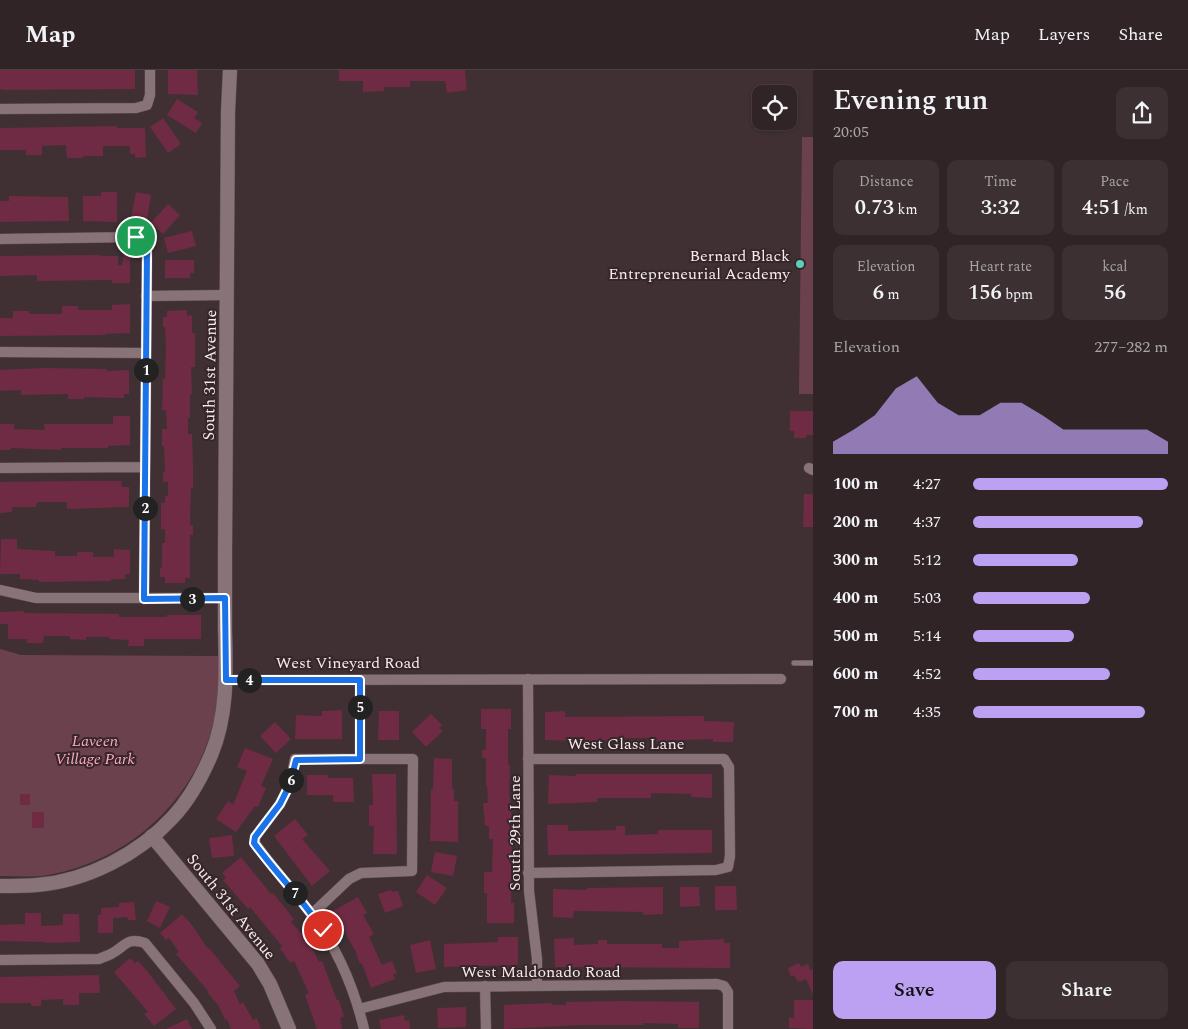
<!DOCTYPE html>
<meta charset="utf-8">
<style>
:root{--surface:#302427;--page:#3c3033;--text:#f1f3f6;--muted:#a8a4a7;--line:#4b4144;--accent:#bca0f2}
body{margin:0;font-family:Spectral,serif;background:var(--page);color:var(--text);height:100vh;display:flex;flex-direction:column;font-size:19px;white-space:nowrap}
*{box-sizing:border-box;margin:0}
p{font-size:16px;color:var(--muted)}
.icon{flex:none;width:28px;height:28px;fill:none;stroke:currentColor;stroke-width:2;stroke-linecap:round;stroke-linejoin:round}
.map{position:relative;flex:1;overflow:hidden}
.side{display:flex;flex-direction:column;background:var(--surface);width:375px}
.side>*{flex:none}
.buttons{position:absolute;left:752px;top:15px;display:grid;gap:10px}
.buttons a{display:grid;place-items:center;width:45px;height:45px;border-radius:10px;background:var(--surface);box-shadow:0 1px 4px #0004,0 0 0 1px var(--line);font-size:25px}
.pin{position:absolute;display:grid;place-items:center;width:42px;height:42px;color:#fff;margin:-21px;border:2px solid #fff;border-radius:50%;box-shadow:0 1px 5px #0007}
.km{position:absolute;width:25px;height:25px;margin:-12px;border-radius:50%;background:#222;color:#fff;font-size:14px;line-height:25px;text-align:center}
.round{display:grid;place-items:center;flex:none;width:52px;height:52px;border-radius:10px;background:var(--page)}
.overview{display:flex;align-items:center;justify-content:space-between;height:85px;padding:0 20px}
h1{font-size:28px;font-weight:600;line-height:38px}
.stats{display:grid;grid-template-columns:repeat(3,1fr);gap:8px;height:85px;padding:5px 20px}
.stats div{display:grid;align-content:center;border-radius:10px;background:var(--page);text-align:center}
.stats b{font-size:21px;font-weight:600}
.stats small{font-size:14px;font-weight:400}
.stats p{font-size:14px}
.chart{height:140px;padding:10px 20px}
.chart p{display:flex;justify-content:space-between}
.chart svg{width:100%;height:90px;margin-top:5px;fill:var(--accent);opacity:.7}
.button{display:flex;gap:10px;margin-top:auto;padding:10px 20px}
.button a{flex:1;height:58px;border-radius:10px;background:var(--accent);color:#111;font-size:20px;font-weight:600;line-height:58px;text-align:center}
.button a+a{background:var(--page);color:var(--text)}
ul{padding:0 20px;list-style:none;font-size:16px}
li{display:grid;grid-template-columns:80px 60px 1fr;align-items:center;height:38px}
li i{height:12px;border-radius:6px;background:var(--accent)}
header{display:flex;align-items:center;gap:30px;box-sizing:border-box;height:70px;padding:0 25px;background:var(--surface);border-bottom:1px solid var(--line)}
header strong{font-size:24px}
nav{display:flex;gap:28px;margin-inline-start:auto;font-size:18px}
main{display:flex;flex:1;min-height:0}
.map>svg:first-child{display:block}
</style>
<header>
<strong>Map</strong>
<nav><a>Map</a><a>Layers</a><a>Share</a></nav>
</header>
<main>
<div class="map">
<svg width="813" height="959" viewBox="0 0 813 959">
<rect width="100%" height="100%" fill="#403034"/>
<path fill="#6c414e" d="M802 67H813V324H799Z
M0 579 21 585 219 586C218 609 219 632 213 654 193 734 124 794 42 806 28 807 14 806 0 806Z"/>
<path fill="#6e2b43" d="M0 0H135V19L6 20 0 19Z
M168 0H197L198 25 168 24Z
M339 0H465L467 20 447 23 445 11H410V17H384V21L363 22V11H339Z
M177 29 198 42 194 48 202 53 196 63 167 45Z
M163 48 181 74 168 83 150 57Z
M117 56V58H145L146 87 135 88V84H130V76H103V86H83V88H67L66 75 42 76V85H26V80H0V58Z
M101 122H117V152L83 151V126H101Z
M136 122 151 125 147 150 131 148Z
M9 126 68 127 69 151 0 152V131H9Z
M168 134 180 145 163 164 151 153Z
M192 161 196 176 168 183 164 168Z
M126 175 130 176V213H112V210L37 211V205L0 206V186L101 185V186H118V195H122Z
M165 190H194V203H190V208H165Z
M130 234V263L105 264V265L0 266V248H13V241H29V244H62V236H78V240H112V235Z
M187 240V246L192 245V263H195V297H191L192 324H190V348H188V364H192L193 395V418H191L190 455H193V465H190V508H185V513H165V507H160V498L162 497V473H165V459H161V433H165V426H168V412H163V402H165L164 376H162V359H167L166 340H162L163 308 165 309 166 279 165 257H163V247H167V241Z
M44 298 107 299V301L129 300V324H124V328L84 327V329H68V324L21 325V320L0 321V300Z
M790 341H813V365H806V368H794V361H790Z
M113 346H130V375L108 376V378H61V380L11 378V380H0V354H14V359L45 360 44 354H113Z
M79 411H121L122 417H129V437L67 439V432H37L36 437H12V442L0 443V412Z
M804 424H813V457H803Z
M1 469H17V479L55 481V486H77V482H93V487H114V479L130 480V504H125V509H111V511L39 512V510L20 509V504H0Z
M24 541V543L119 544V547H167V545H201V569H144V576H128L129 570 109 569V567H86V570L70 569V566H44L43 573H27V569H8V554H0V542Z
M481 639H511V659H508V695H510L509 721 512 748 511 833H514V853H487V823H484V802H492L493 769H489V756H485L483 733H488L487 716 486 715V688H482V680H486V659H481Z
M342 640V669H295L296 645 322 646V641Z
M379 641H399V670H378Z
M565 641V647L704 646V651L734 652 733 672H713V669L655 671V668H621V670L574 671 545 670V642Z
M431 644 442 655 439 658 443 661 427 676H425L412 662Z
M275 652 291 669 276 683 260 666Z
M245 678 273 689 261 716 266 718 258 737 255 736 236 762 216 749 228 731 233 735 247 701 237 697Z
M434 688 452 689V719H454V731H458V772L430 771 431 719H433Z
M372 704H396L397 784H373L374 756H369V735H373Z
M576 704H712V728L691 727V724L651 723V728H597V732L548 734 549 705 576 706Z
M307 705H328V708H353L354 732H333V725H307Z
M20 724H30V735H20Z
M32 742H44V758H32Z
M295 749 308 765 302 769 330 801 312 816 274 766Z
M547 755H568V761L616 760V756H625V765L658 764V760H712V783L548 785Z
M232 765 234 786 212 788 209 768Z
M435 782 457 786 453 806 431 802Z
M241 787 271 824 273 823 294 849 291 852 302 864 305 863 314 878 313 879 319 892 322 891 337 930H339L344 947 340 948 342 959H317L305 925 309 923 294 891 290 893 280 878 282 876 250 837 248 839 223 810 226 808 222 803Z
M427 805 447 818 435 835 416 822Z
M715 816H736L737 840H715Z
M663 817V844L643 845V842L574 841 573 848 553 847V819L587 820V818Z
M680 817H699L700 836 680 837Z
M391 820 392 822 398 821 403 836 385 843 378 824Z
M358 827 367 843 363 845 374 864 369 867 382 895 392 891 397 903 393 904 395 909 371 918 362 893 360 894 356 884H357L333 841Z
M156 831 170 837 160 858 147 851Z
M134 832 136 850H128L127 847 113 848V863H98V845H101V838L119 837V833Z
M25 843H41V856L63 855V844H79L80 872 45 873V872L0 871V855L25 854Z
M182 844 192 855 208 879 209 878 240 916 234 921 240 934 243 932 253 950 257 948 261 959H231L227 949 225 950 218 935 207 922 208 921 176 884 179 882 169 868 166 870 160 863Z
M498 867H518V895L444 897V874L498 872Z
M574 868V875L598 874V870H607V874H662V878H679V871L724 869V873H730V898L555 897 554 869Z
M430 870 436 899 416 903 410 875Z
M130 888 135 893 138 891 148 902 176 939 154 956 144 944 148 942 114 902Z
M799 893 801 897 808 894 810 900 813 899V925L806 909 798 912 794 905 791 907 788 898Z
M99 905 100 923H79V935H63V929L41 930V936H31V933H0V907Z
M794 930H813V959L789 958V948H794Z
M622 931 699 932V958H678V954L643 953V955H584L504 959V935L552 933V935H566V932Z
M466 937V957L438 958 437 938Z
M404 945 405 951 409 950 410 959H381L379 950Z
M187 949 192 959H166Z"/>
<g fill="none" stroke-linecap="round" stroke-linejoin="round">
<g stroke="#5d4f52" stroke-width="6">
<path id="service" d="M794 593H813"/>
</g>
<g stroke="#5d4f52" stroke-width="11">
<path id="minor" d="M0 39 136 38 147 35 150 25V0
M0 169 136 167 144 172 147 182 144 529
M146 226 227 225
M0 282 146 283
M0 398 145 397
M809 398 813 400
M0 520 36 528H225
M528 609 529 821 537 889V916
M226 610 781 609
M360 610V689
M528 689H724L729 697 730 786 728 797 716 800 528 803
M312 844 349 809 361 803 412 801 413 689H295L290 714 280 734 255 767V773C272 798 294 820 312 845 338 879 354 918 364 959
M0 890 99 889C103 887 107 886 111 884 126 876 126 867 145 873L194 933 211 959
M485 916 486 959
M359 939 444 917 717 914 724 916 728 922V959"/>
</g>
<g stroke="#5d4f52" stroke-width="15">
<path id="tertiary" d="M152 766 258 894 270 914 289 959
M0 816C12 816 24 816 37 815 87 811 139 784 173 747 189 730 202 706 211 685 228 645 226 601 225 559 225 533 225 507 225 481 226 334 228 188 228 42L230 0"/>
</g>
<use href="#service" stroke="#877378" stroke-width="5"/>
<use href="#minor" stroke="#877378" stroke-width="10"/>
<use href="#tertiary" stroke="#877378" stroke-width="14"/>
</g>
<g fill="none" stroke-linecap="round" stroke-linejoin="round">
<g stroke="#fff" stroke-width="10">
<path id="route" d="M136 167 144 172 147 182 144 529 225 528 226 610H360V689L296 690 290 714 280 734 255 767 254 773C276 803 302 829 323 860"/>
</g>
<use href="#route" stroke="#1a73e8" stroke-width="6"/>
</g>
<circle fill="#5bcebb" stroke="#36262a" stroke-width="2" cx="800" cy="194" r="5"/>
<g text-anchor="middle" stroke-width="4" stroke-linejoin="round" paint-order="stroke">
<g font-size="16" fill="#f5eaed" stroke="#36262a" text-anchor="end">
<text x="790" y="191">Bernard Black<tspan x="790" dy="18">Entrepreneurial Academy</tspan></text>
</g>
<g font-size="16" fill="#f5eaed" stroke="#36262a">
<text transform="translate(209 305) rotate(-89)" y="6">South 31st Avenue</text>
<text x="348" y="598">West Vineyard Road</text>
<text x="626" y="679">West Glass Lane</text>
<text transform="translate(514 763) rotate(-90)" y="6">South 29th Lane</text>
<text transform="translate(232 836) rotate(51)" y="6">South 31st Avenue</text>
<text x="541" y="907">West Maldonado Road</text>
</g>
<g font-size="16" font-style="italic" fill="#fca8c0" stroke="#36262a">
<text x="95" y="676">Laveen<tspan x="95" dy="18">Village Park</tspan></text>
</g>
</g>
</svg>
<div class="buttons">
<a><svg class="icon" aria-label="locate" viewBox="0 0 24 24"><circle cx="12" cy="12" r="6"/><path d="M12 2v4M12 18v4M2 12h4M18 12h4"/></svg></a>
</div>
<div class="pin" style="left:136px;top:167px;background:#1e9e55"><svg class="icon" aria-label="arrive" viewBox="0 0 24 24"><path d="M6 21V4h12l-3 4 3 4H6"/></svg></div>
<div class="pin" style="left:323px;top:860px;background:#d93025"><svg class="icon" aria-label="check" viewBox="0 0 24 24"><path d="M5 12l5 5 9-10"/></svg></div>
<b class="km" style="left:146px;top:300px">1</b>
<b class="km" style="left:145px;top:438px">2</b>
<b class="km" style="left:192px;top:529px">3</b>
<b class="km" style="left:249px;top:610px">4</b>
<b class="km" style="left:360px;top:637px">5</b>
<b class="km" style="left:291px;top:710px">6</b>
<b class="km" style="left:295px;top:823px">7</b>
</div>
<section class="side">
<div class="overview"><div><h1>Evening run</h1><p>20:05</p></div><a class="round"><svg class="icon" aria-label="share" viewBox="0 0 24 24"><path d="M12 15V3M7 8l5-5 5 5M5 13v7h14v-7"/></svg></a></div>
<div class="stats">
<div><p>Distance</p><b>0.73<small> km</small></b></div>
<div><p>Time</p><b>3:32</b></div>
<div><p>Pace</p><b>4:51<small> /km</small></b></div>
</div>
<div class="stats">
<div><p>Elevation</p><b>6<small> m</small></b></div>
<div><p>Heart rate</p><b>156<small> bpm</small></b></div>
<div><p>kcal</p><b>56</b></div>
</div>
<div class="chart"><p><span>Elevation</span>277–282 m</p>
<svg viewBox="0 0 160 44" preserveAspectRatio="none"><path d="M0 44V38L10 32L20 25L30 12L40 6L50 19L60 25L70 25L80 19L90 19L100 25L110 32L120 32L130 32L140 32L150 32L160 38V44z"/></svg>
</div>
<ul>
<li><b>100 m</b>4:27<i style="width:100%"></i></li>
<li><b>200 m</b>4:37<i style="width:87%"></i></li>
<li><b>300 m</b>5:12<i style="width:54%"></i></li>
<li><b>400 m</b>5:03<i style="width:60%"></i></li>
<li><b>500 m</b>5:14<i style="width:52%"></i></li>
<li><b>600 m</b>4:52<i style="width:70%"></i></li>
<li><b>700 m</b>4:35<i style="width:88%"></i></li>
</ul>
<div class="button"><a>Save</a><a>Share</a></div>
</section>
</main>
